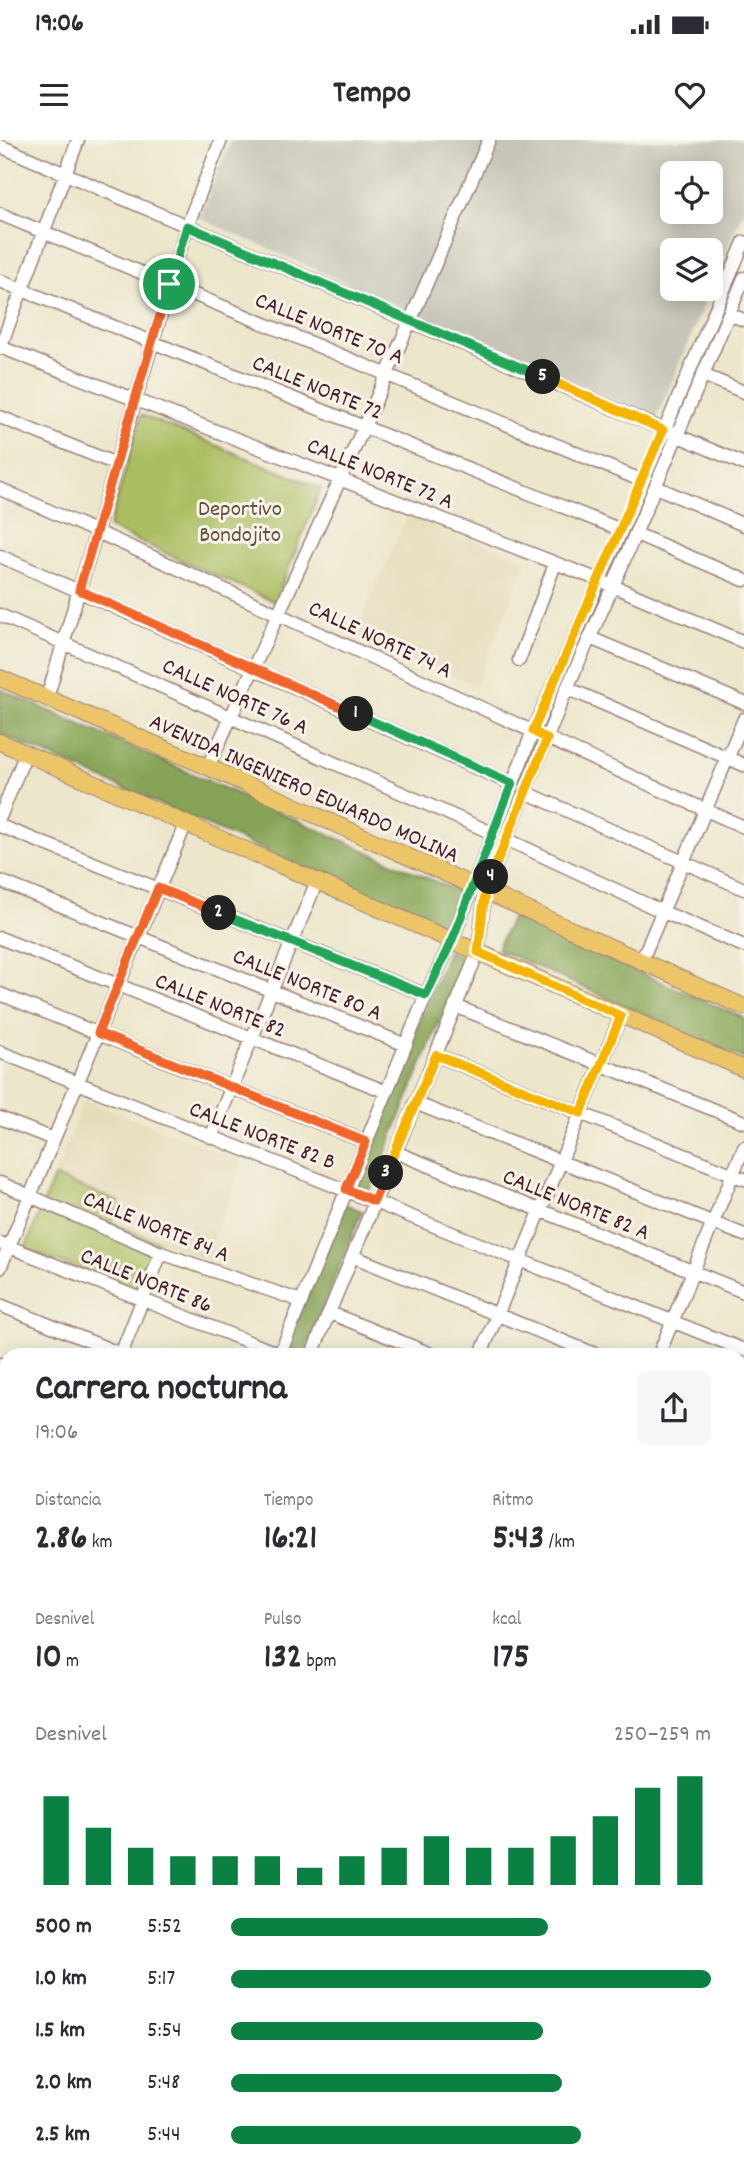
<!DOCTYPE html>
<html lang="es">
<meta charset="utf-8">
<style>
:root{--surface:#fff;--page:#f7f7f7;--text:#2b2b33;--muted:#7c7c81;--accent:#0b8043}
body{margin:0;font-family:Dekko,sans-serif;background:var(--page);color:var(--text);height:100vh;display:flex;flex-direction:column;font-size:26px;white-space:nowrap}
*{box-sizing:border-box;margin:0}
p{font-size:23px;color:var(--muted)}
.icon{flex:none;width:38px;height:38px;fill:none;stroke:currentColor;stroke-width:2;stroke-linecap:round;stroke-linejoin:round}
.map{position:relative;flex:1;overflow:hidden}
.side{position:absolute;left:0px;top:1208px;width:746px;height:831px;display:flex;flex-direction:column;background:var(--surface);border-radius:21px 21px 0 0;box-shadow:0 4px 18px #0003}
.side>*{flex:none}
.buttons{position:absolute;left:660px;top:21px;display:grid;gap:14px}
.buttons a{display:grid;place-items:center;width:63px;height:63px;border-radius:10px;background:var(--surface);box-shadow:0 4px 18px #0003;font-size:35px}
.pin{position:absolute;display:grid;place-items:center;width:60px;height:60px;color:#fff;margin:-30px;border:4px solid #fff;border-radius:50%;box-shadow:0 2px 7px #0007}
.km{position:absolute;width:35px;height:35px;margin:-18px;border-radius:50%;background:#222;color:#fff;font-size:19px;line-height:35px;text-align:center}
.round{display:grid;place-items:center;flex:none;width:74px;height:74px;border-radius:10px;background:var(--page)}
.headline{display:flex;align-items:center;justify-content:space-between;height:119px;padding:0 35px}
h1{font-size:38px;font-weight:700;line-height:52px}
.metrics{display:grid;grid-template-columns:repeat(3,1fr);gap:10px;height:119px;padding:7px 35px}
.metrics div{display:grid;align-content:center}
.metrics b{font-size:35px;font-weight:700}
.metrics small{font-size:19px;font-weight:400}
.metrics p{font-size:19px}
.chart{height:196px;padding:14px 35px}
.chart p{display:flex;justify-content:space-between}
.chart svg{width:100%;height:126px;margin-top:7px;stroke:var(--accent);stroke-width:6}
ul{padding:0 35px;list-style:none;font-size:23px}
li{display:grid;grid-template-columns:112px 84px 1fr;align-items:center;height:52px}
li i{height:18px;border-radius:9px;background:var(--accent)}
.status{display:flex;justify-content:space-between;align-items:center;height:49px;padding:0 35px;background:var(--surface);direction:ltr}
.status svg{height:19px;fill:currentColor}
header{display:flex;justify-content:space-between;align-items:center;height:91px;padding:0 35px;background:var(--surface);font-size:32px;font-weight:700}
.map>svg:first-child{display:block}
</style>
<div class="status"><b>19:06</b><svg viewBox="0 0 49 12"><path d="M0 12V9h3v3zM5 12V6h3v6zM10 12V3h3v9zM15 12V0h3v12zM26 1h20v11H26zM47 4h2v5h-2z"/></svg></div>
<header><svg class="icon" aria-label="menu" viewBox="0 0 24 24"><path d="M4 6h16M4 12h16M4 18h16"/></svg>Tempo<svg class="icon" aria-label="heart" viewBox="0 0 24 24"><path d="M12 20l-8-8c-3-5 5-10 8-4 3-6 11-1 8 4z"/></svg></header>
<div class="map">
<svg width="744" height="2038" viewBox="0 0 744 2038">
<rect width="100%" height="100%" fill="#f7f3e8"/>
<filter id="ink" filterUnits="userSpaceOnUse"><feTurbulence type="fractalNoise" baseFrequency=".0143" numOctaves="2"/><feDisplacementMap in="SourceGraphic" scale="14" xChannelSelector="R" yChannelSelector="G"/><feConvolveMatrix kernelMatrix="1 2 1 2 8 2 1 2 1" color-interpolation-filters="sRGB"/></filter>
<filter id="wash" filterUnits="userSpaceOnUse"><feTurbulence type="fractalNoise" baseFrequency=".00686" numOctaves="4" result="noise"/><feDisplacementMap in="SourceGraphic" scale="28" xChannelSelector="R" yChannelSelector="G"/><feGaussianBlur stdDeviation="1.57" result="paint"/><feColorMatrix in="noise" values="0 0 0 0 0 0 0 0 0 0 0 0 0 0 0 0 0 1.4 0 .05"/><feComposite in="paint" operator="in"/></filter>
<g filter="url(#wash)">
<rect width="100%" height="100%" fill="#ece6cb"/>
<path fill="#e5dbba" d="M408 376 527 420 476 546 355 492Z
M84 960 243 1021 206 1119 111 1083 119 1062 54 1037Z"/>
<path fill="#c7c5b8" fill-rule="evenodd" d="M231 0H744V68L656 279 199 78ZM672 33H710V72H672ZM672 110H710V149H672Z
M739 1961 744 1963V2038H451L453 2032H738Z"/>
<path fill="#aabd60" stroke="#7a6e46" stroke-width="2" d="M141 275 321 348 275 462 109 388Z
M54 1037 119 1062 111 1083 159 1102 139 1153 25 1109Z
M0 1478 7 1481V1554L0 1551Z
M0 1667 7 1670V1865L0 1862Z"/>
<path fill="#87a456" stroke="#686240" stroke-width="2" d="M0 549 459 752 443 789 0 594Z
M512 777 744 878V919L497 809Z
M448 811 465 818 370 1051 354 1044Z
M345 1064 362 1071 304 1214 287 1207Z
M45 2032H124V2034L135 2038H42Z"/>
</g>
<g filter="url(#ink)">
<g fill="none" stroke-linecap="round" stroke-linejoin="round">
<g stroke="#9b827b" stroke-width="15">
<path id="minor" d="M0 6 744 324
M0 74 643 341
M0 141 621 390
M729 174 744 180
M0 207 599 440 744 502
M0 208 78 0
M703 235 744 252
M0 277 116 324
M656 347 744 385
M0 349C250 458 495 577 744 687
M636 394 744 440
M0 416 512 644
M0 475 492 693
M590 498 744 563
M519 520 555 424
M567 548 744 625
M47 558 187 86 221 0
M208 627 364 287 489 0
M525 652 744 749
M0 677 26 613
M0 686 426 855
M506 699 661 771 744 806
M0 741 406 905
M0 798 387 952
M641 822 744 579
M0 854 366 1002
M455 866 744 982
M0 912 744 1210
M436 915 744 1039
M415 963 744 1095
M0 978 53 999
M211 997 317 741
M395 1012 744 1152
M0 1043 161 1113 301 1161
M0 1103 279 1214
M352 1116 595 1214
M0 1128 186 683
M0 1165 121 1214 161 1113
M330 1173 431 1214
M280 1214 426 855 452 800 533 591 643 341 744 102
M312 1214 478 812 485 752 506 699 567 548 613 446 744 138
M481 1214 621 876
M659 1214 744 1007
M0 1224 7 1227
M738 1272 744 1274
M0 1285 7 1287
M738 1338 744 1340
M0 1345 7 1347
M0 1399 7 1402
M738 1435 744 1437
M0 1465 7 1468
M738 1514 744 1516
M738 1591 744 1594
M738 1670 744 1672
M738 1757 744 1759
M0 1874 7 1876
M0 1907 7 1910
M0 1975 7 1978
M141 2032 156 2038
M315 2032 332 2038
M226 2038 228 2032"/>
</g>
<g stroke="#9b827b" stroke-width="18">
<path id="major" d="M0 538 208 627 744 867
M0 602 744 929
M738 1366 744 1357
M738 1425 744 1415
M0 1568 7 1571
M0 1598 7 1601
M738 1865 744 1867
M738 1898 744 1899
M402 2038 405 2032
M433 2038 436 2032"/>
</g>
<use href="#minor" stroke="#fff" stroke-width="12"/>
<use href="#major" stroke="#edc569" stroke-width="16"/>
</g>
</g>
<g fill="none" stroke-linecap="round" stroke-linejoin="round" filter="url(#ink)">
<g stroke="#fff" stroke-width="14">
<path id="split-1" d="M169 144 79 450 356 574"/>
</g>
<g stroke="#fff" stroke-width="14">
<path id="split-2" d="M219 773 426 855 452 800 512 643 356 574"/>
</g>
<g stroke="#fff" stroke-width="14">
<path id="split-3" d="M219 773 158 748 98 893 366 1002 346 1049 374 1061 386 1033"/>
</g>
<g stroke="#fff" stroke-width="14">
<path id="split-4" d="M386 1033 436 915 581 973 621 876 478 812 485 752 491 737"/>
</g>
<g stroke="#fff" stroke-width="14">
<path id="split-5" d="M491 737 547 599 533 591 663 290 543 237"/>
</g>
<g stroke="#fff" stroke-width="14">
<path id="split-6" d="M169 144 187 86 543 237"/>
</g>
<use href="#split-1" stroke="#f0652b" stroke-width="9"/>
<use href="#split-2" stroke="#22a559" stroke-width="9"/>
<use href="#split-3" stroke="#f0652b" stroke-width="9"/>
<use href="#split-4" stroke="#f5b400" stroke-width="9"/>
<use href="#split-5" stroke="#f5b400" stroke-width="9"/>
<use href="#split-6" stroke="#22a559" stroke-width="9"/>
</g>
<g text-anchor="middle" stroke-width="6" stroke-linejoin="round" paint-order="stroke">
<g font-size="23" fill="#4a1f2b" stroke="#f7f3e8">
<text transform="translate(330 187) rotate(22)" y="8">CALLE NORTE 70 A</text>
<text transform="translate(318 246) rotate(22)" y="8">CALLE NORTE 72</text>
<text transform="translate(381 332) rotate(22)" y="8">CALLE NORTE 72 A</text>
<text transform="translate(381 498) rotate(25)" y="8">CALLE NORTE 74 A</text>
<text transform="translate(236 555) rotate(24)" y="8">CALLE NORTE 76 A</text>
<text transform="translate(305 647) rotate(24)" y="8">AVENIDA INGENIERO EDUARDO MOLINA</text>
<text transform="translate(308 843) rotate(22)" y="8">CALLE NORTE 80 A</text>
<text transform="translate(221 864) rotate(22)" y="8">CALLE NORTE 82</text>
<text transform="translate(263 994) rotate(21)" y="8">CALLE NORTE 82 B</text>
<text transform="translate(577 1063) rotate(22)" y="8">CALLE NORTE 82 A</text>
<text transform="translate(157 1085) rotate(22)" y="8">CALLE NORTE 84 A</text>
<text transform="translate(147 1139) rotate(22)" y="8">CALLE NORTE 86</text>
</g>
<g font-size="23" fill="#674e3b" stroke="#f7f3e8">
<text x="240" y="375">Deportivo<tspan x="240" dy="26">Bondojito</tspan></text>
</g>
</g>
</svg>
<div class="buttons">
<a><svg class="icon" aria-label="locate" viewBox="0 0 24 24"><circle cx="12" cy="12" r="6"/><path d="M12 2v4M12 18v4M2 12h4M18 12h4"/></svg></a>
<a><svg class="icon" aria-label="layers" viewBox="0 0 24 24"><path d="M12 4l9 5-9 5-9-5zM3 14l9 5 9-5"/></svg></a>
</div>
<div class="pin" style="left:169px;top:144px;background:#1e9e55"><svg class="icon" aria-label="arrive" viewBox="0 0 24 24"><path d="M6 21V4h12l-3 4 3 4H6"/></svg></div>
<b class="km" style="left:356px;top:574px">1</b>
<b class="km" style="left:219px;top:773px">2</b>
<b class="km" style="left:386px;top:1033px">3</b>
<b class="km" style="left:491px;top:737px">4</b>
<b class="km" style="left:543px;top:237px">5</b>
<section class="side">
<div class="headline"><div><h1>Carrera nocturna</h1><p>19:06</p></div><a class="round"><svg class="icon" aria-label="share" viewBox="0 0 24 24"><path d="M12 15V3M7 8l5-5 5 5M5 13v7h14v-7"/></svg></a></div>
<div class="metrics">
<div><p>Distancia</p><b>2.86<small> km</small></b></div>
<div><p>Tiempo</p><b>16:21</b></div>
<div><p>Ritmo</p><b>5:43<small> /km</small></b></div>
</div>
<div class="metrics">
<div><p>Desnivel</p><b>10<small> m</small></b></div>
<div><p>Pulso</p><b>132<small> bpm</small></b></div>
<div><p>kcal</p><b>175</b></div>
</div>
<div class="chart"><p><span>Desnivel</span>250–259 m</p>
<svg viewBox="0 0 160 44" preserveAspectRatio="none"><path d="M5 44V13M15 44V24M25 44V31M35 44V34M45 44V34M55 44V34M65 44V38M75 44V34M85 44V31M95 44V27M105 44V31M115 44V31M125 44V27M135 44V20M145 44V10M155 44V6"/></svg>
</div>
<ul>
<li><b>500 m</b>5:52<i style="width:66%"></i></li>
<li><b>1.0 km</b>5:17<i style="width:100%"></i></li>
<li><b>1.5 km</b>5:54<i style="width:65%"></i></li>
<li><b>2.0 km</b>5:48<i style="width:69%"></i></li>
<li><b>2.5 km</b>5:44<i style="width:73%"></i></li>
</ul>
</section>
</div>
